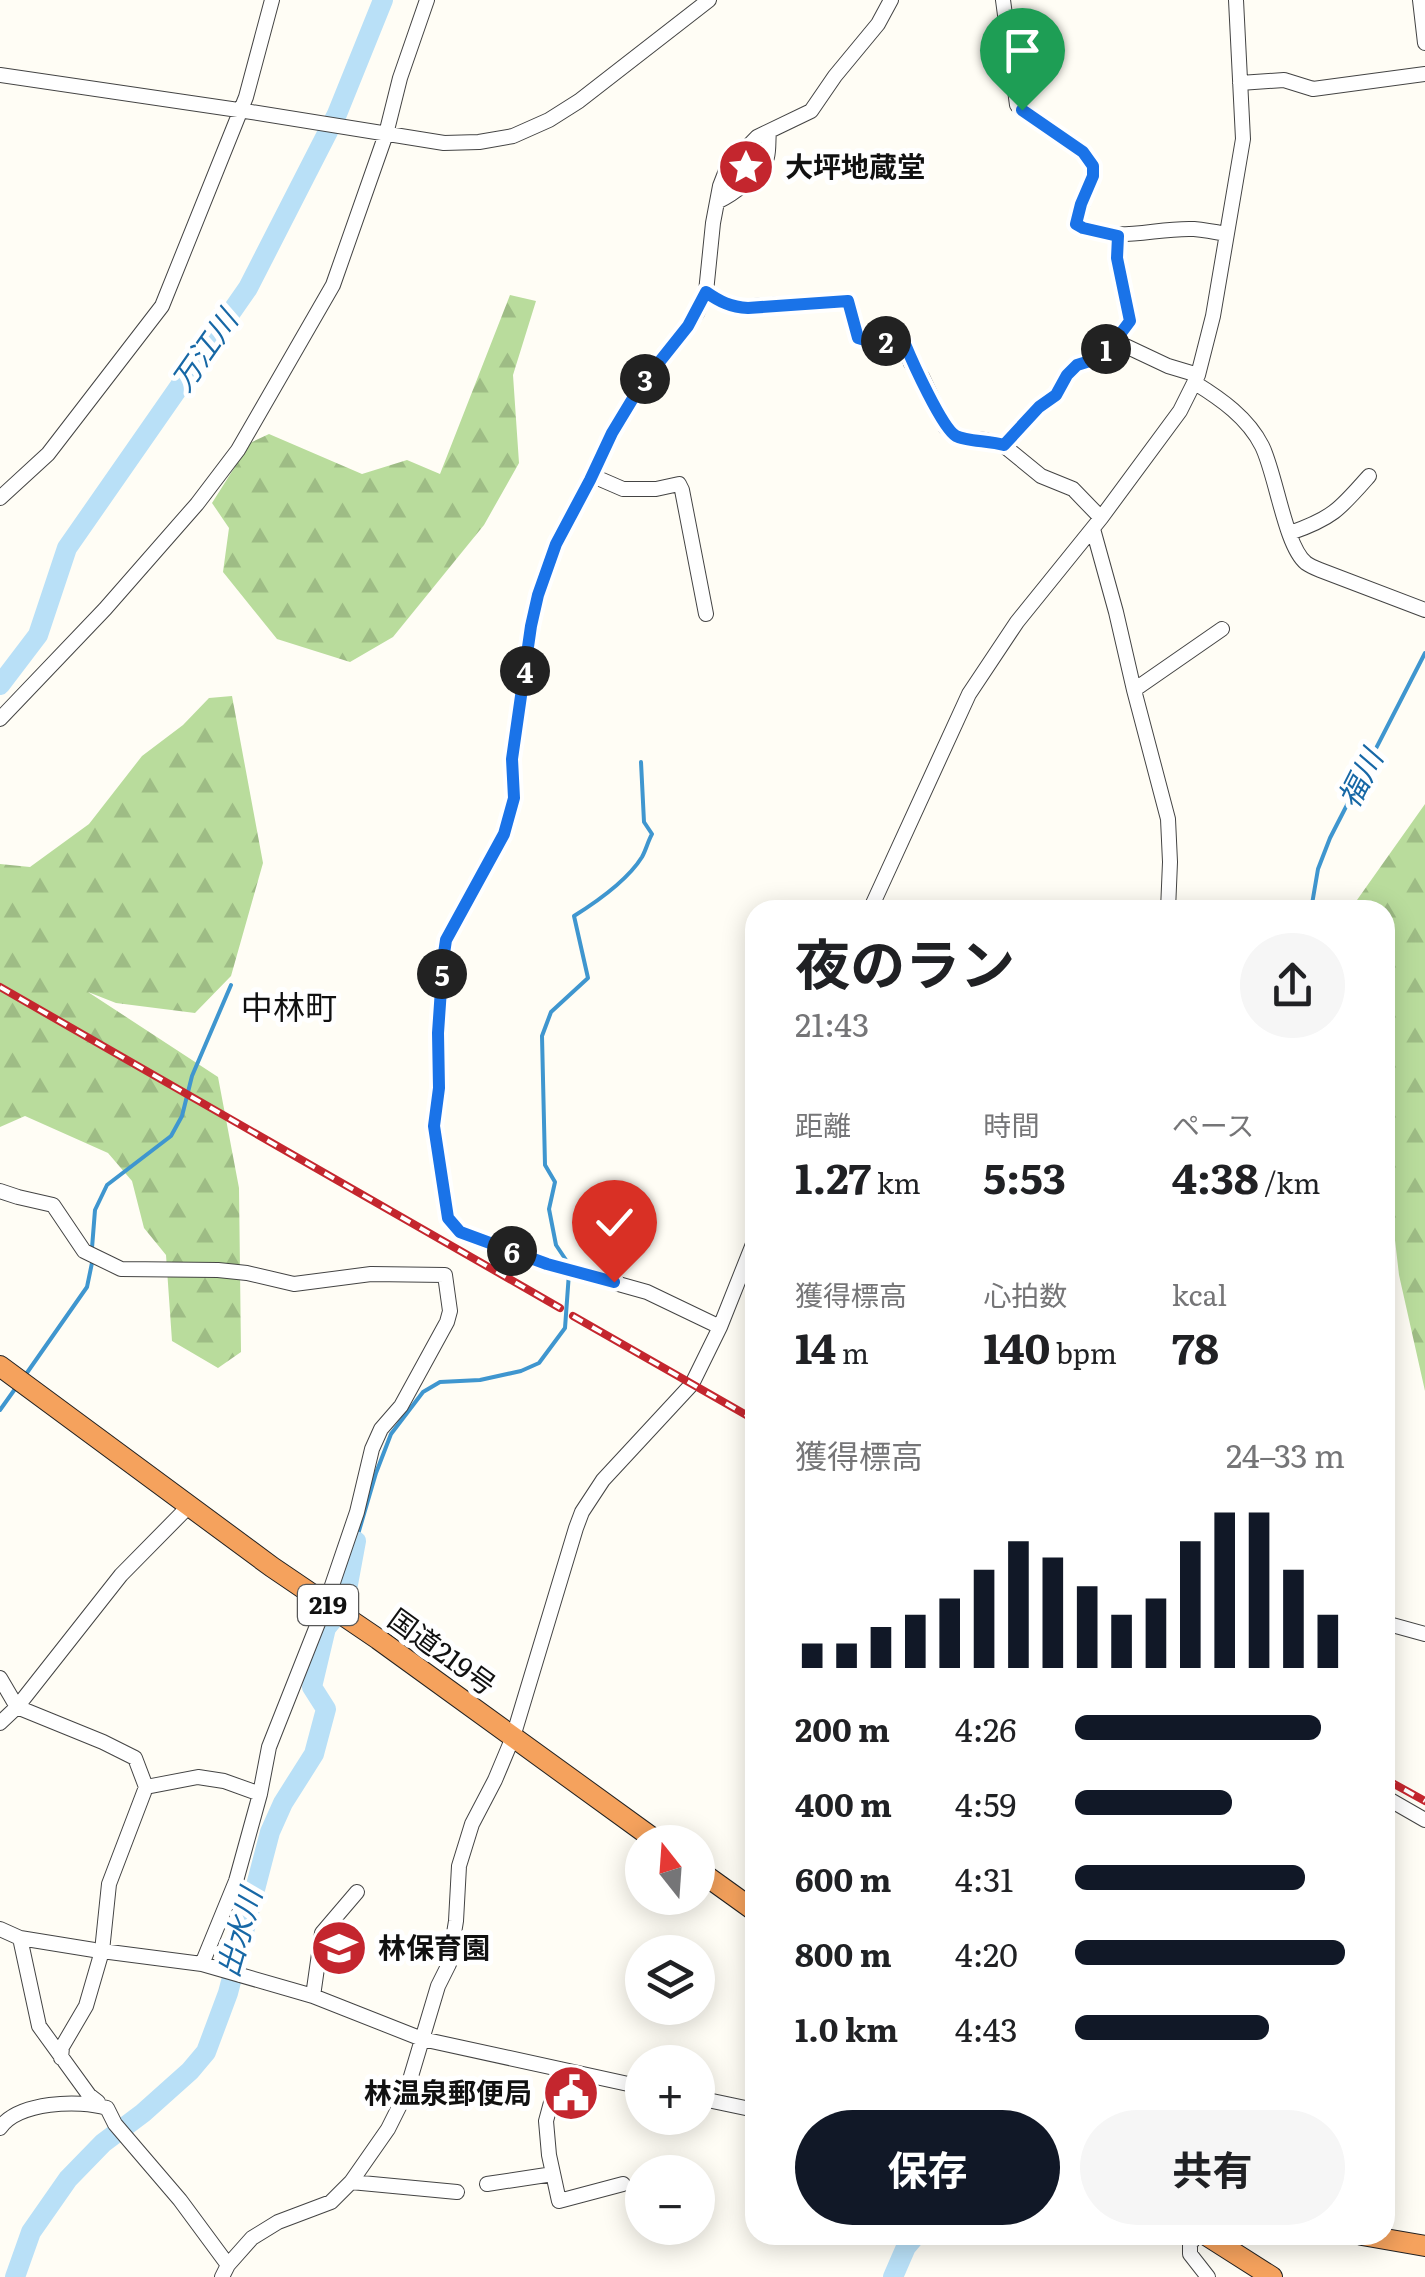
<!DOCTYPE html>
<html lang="ja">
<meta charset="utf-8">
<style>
:root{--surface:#fff;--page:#f6f6f6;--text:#202124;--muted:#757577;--accent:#111827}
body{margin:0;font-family:Literata,"Noto Sans JP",serif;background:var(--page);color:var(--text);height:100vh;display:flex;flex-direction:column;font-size:38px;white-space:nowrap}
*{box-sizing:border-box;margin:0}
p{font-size:32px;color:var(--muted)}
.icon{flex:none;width:55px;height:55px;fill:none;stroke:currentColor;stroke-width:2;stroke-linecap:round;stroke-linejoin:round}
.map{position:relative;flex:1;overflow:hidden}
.panel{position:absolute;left:745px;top:900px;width:650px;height:1345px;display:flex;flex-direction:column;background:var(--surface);border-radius:30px;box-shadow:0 5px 25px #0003}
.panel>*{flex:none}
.needle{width:65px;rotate:343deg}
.fabs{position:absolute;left:625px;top:1825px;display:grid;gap:20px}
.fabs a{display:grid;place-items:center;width:90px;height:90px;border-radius:50%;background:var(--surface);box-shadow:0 5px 25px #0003;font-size:50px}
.pin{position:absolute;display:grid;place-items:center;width:85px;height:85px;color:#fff;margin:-102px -42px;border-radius:50% 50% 50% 0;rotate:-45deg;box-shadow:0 0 10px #0007}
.pin .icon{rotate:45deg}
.km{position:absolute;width:50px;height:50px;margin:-25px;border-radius:50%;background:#222;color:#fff;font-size:28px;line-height:50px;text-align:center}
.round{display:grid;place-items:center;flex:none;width:105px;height:105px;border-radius:52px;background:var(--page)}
.overview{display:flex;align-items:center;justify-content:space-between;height:170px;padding:0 50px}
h1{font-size:55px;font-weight:700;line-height:75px}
.figures{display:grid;grid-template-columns:repeat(3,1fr);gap:15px;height:170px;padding:10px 50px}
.figures div{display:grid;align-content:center}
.figures b{font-size:42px;font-weight:700}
.figures small{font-size:28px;font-weight:400}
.figures p{font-size:28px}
.chart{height:280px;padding:20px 50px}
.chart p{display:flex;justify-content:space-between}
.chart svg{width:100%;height:180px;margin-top:10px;stroke:var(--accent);stroke-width:6}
.button{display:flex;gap:20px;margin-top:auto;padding:20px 50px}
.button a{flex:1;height:115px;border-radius:60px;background:var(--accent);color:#fff;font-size:40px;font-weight:700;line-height:115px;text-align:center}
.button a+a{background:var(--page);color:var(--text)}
ul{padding:0 50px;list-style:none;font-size:32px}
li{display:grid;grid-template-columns:160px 120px 1fr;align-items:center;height:75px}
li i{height:25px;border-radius:12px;background:var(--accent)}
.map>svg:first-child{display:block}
</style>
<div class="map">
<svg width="1425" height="2277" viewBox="0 0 1425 2277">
<defs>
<pattern id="forest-firs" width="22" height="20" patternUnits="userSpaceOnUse" patternTransform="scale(2.5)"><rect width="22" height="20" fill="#b9dc9c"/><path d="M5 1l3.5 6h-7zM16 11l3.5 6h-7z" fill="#9ebc85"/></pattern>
</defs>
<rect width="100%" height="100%" fill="#fffdf5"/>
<path fill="url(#forest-firs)" d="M510 295 536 301 513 375 519 463 484 525 393 637 350 662 277 639 223 572 229 528 212 503 250 443 269 434 362 474 407 460 440 474Z
M232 696 263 863 231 976 195 1013 116 1003 88 992 218 1077 239 1188 241 1352 218 1368 172 1341 166 1255 144 1228 132 1181 108 1153 25 1116 0 1127V864L30 867 89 824 142 756 183 725 209 698Z
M1425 804V1391L1399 1275 1385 1153V910H1358L1357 900Z"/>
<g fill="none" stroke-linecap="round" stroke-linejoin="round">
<path stroke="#3f96cf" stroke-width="4" d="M1311 910 1318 869 1330 838 1425 653
M92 1248 95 1210 107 1185 171 1136 182 1116 192 1076 231 985
M568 1263 556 1245 549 1209 555 1182 545 1165 542 1036 551 1012 588 978 574 916C598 901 627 881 642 857 646 850 648 841 652 834L644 822 641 762
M24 1377 87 1287 93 1258
M0 1410 15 1389
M356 1541 376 1473 391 1434 423 1392 440 1382 480 1380 521 1371 539 1363 565 1328 569 1273"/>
<path stroke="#b9e0f7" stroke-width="20" d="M0 685 38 635 67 548 248 288 337 114 383 0
M15 2277 31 2232 68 2179 103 2143 143 2113 190 2071 206 2052 228 1993 270 1832 283 1803 314 1754 326 1709 312 1687 326 1628 344 1606 356 1541
M893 2277 906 2247 916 2235"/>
<g stroke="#444" stroke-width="16">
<path id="minor" d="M1003 0 1017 105C1034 122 1093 148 1093 171 1093 182 1079 209 1076 224 1114 245 1154 227 1194 229 1205 230 1216 232 1226 234
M1420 0 1425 43
M0 75 245 111 444 143 479 142 513 136 549 120 579 101 709 0
M1240 83 1284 80 1313 89 1425 74
M717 202C734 194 759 175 767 157 769 150 768 139 769 132
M706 292 721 302 734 307 848 301 858 338C872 344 889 339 905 344L911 363 922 377 946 428 959 438 985 440 1003 445 1041 476 1073 489 1101 518
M1115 341 1168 366 1198 375
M1195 383C1221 399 1248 418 1262 446 1276 474 1285 546 1306 563 1310 566 1315 568 1320 570L1425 610
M1003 445 1039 407 1056 395 1067 375 1077 365 1093 359 1115 341 1130 321 1117 258 1118 236
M593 476 623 489H656L679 484 682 490 706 614
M0 498 48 454 162 306 246 97 272 0
M1093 529 1116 612 1134 690 1168 819 1170 862 1168 910
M1290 533C1333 518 1340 509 1369 476
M1134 690 1222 629
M0 719 105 609 197 504 238 450 333 285 386 134 400 78 427 0
M870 910 969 694 1017 622 1101 518 1180 411 1198 375 1213 316 1243 139 1236 0
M0 1191 18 1197 53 1205 84 1251 121 1269 218 1270 247 1273 294 1284 371 1274 445 1275 450 1311 447 1322 401 1406 381 1429 372 1449 357 1512 326 1603 269 1747 260 1794 236 1881 202 1964
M720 1327 647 1292 547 1264 460 1232 448 1218 434 1125 439 1088 438 1033 446 940 504 834 514 798 513 759 531 626 538 595 556 544 593 476 612 433 641 385 697 313 706 292 713 223 720 186 727 168 757 137 811 111 835 76 878 24 891 0
M1385 1623 1425 1634
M0 1678 17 1707 103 1742 135 1758 146 1787 198 1777 224 1781 260 1794
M0 1723 17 1707 121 1575 189 1506
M1385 1797 1425 1820
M0 1929 20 1938 94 1950 202 1964 313 1996 422 2039 642 2087
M20 1938 39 2026 89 2095 98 2102
M313 1996 322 1933 357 1892
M61 2058 62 2047 86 2006 102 1951 109 1884 146 1787
M560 2069 546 2121 549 2155 559 2201 623 2184
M698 2098 755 2110
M0 2128C18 2102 79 2099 107 2108L115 2124 180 2200 228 2265
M351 2182 457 2192
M487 2184 553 2174
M1197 2235 1190 2244V2254L1208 2277
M222 2277 228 2265 252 2238 278 2222 331 2202 351 2182 388 2129 406 2093 438 1986 449 1964 456 1921 459 1866 472 1824 495 1780 513 1737 576 1528 582 1512 603 1480 692 1384 720 1327 755 1239"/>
</g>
<g stroke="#222" stroke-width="22">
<path id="highway" d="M0 1366 272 1567 378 1639 658 1842
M698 1870 755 1911
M1206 2235 1272 2277
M1362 2235 1425 2246"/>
</g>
<use href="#minor" stroke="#fff" stroke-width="14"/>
<use href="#highway" stroke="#f5a25d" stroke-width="20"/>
<g stroke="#c4262e" stroke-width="8">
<path id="rail" d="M0 987 560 1308
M573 1316 755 1420
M1385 1779 1425 1801"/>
</g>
<use href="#rail" stroke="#fff" stroke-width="4" stroke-dasharray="11" stroke-linecap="butt"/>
</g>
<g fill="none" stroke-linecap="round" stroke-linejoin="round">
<g stroke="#fff" stroke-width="20">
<path id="route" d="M614 1282 547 1264 460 1232 448 1218 434 1126 439 1088 438 1033 443 960 446 940 504 834 514 798 512 759 531 626 538 595 556 544 590 480 612 433 641 385 688 326 706 292C720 302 731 307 748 308L848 301 858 338C872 344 889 339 905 344 912 361 942 428 956 436 965 441 990 441 1004 445L1039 407 1056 395 1067 375 1077 365 1093 360 1115 341 1130 321 1117 258 1118 236 1083 228 1076 224 1081 204 1093 176V166L1083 152 1022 110"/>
</g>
<use href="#route" stroke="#1a73e8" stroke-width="12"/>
</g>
<defs>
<g id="sight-disc" transform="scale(2.875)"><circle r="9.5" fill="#c4262e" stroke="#fff"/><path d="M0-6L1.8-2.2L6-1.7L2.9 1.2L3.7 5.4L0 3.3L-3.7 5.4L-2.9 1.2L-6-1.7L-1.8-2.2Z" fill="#fff"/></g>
<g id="school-disc" transform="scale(2.875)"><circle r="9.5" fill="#c4262e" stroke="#fff"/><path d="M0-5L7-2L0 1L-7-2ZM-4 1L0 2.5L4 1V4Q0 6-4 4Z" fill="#fff"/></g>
<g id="civic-disc" transform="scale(2.875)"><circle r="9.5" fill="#c4262e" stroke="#fff"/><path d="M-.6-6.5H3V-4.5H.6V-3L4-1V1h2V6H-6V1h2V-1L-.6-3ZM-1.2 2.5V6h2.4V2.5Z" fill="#fff"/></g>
</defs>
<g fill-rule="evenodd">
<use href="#sight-disc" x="746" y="167"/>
<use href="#school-disc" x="339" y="1948"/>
<use href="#civic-disc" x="571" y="2093"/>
</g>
<g text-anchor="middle" stroke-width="10" stroke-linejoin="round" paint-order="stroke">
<rect fill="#fff" stroke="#585858" stroke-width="2.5" x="298" y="1585" width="60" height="40" rx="8"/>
<g font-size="25" font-weight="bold" fill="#111">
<text x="328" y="1614">219</text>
</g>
<g font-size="28" font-weight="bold" fill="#111" stroke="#fff" text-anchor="start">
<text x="785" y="177">大坪地蔵堂</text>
<text x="378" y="1958">林保育園</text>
<text x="532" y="2103" text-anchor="end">林温泉郵便局</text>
</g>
<g font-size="28" fill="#111" stroke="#fff">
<text transform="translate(442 1652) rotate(36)" y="10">国道219号</text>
</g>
<g font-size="30" font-style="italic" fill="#1768a6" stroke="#fff">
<text transform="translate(205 351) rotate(-55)" y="10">万江川</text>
<text transform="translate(1361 779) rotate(-63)" y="10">福川</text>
<text transform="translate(240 1933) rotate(-74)" y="10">出水川</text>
</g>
<g font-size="32" fill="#111" stroke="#fff">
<text x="289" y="1019">中林町</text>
</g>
</g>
</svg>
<div class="fabs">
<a><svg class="needle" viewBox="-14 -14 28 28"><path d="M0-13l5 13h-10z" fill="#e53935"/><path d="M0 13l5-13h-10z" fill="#757577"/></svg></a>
<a><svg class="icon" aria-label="layers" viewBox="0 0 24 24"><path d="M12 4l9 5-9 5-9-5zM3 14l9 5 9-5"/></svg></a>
<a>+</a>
<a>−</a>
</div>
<div class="pin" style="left:1022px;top:110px;background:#1e9e55"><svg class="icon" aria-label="arrive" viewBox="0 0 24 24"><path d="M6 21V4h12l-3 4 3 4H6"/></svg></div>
<div class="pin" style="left:614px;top:1282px;background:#d93025"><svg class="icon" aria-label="check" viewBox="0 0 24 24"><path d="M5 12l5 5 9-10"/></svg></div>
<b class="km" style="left:1106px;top:349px">1</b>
<b class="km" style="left:886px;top:341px">2</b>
<b class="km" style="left:645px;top:379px">3</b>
<b class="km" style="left:525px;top:671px">4</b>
<b class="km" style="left:442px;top:974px">5</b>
<b class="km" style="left:512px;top:1251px">6</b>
<section class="panel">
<div class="overview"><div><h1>夜のラン</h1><p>21:43</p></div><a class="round"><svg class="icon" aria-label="share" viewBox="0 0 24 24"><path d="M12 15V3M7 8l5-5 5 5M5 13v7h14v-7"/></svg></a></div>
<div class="figures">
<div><p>距離</p><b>1.27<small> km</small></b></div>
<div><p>時間</p><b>5:53</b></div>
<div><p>ペース</p><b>4:38<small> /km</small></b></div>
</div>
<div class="figures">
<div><p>獲得標高</p><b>14<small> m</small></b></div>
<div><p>心拍数</p><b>140<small> bpm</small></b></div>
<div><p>kcal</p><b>78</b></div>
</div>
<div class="chart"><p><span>獲得標高</span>24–33 m</p>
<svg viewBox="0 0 160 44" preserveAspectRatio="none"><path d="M5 44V38M15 44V38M25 44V34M35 44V31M45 44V27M55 44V20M65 44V13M75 44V17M85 44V24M95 44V31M105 44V27M115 44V13M125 44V6M135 44V6M145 44V20M155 44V31"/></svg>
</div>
<ul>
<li><b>200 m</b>4:26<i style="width:91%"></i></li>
<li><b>400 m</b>4:59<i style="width:58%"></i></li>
<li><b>600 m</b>4:31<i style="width:85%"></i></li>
<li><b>800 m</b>4:20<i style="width:100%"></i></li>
<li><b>1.0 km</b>4:43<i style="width:72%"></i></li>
</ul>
<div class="button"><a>保存</a><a>共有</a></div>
</section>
</div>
